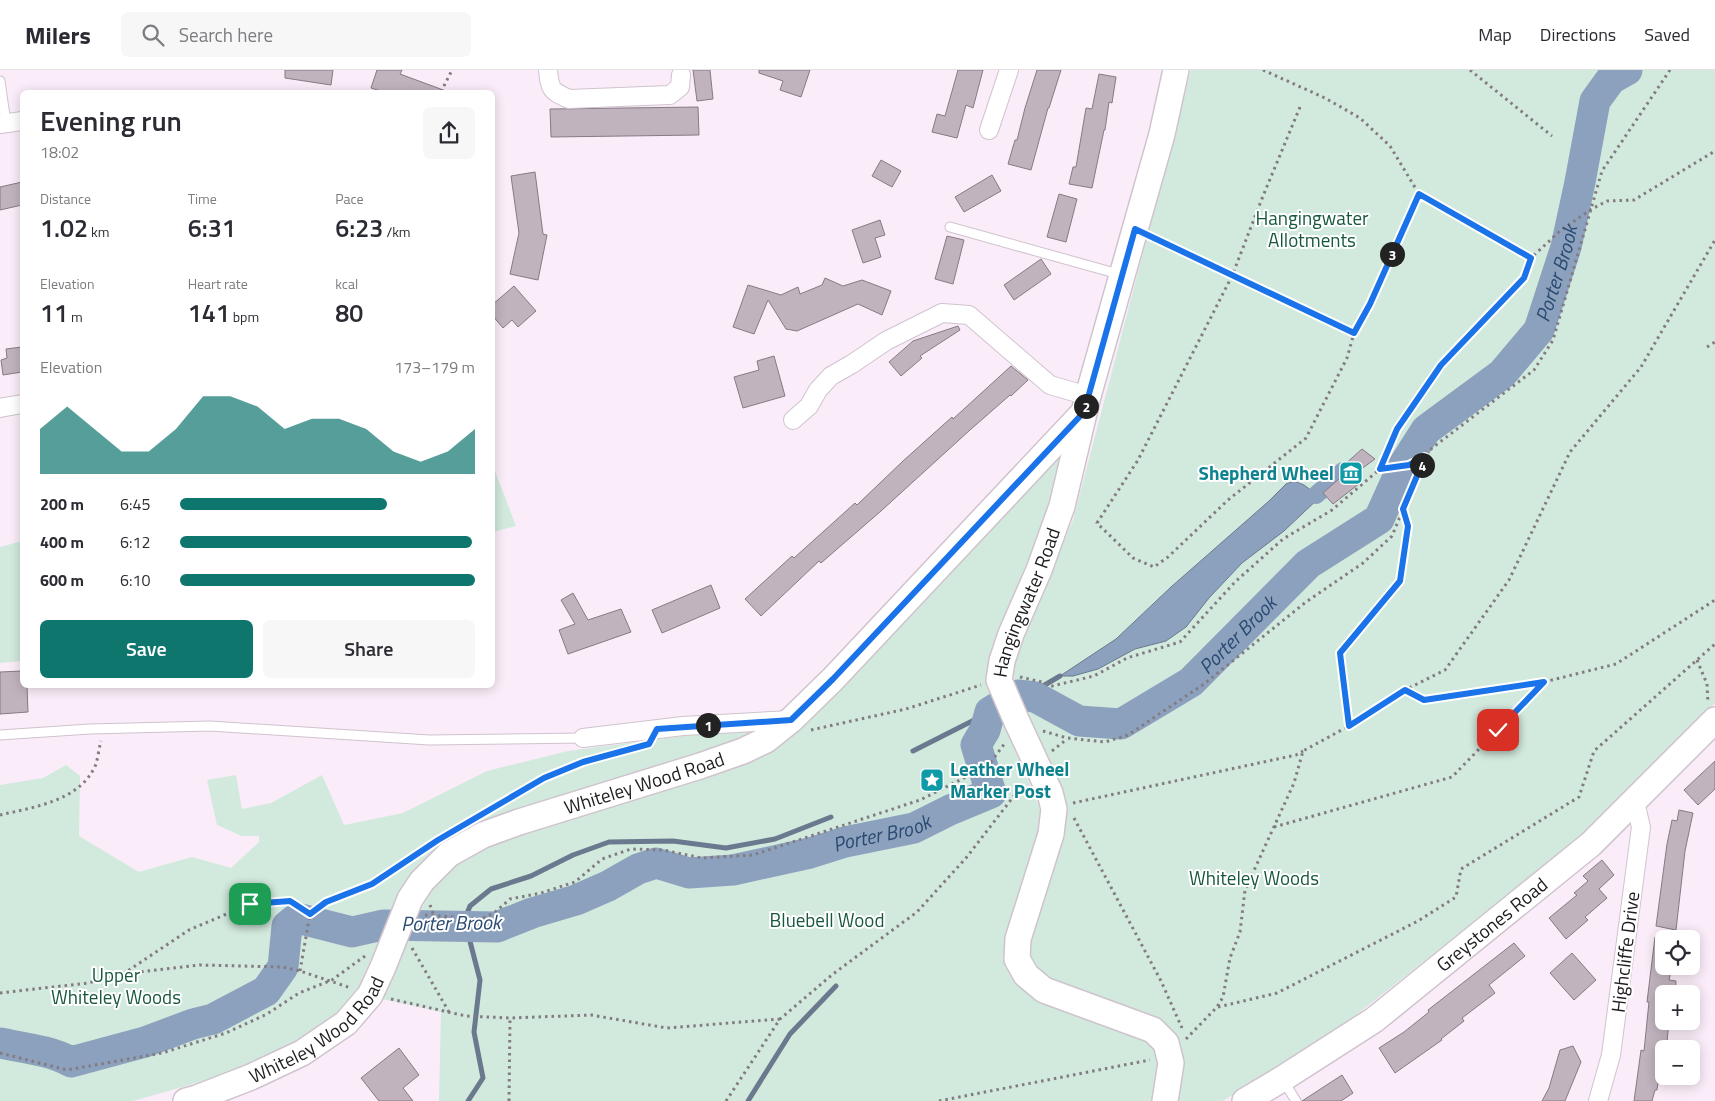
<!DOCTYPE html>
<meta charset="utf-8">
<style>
:root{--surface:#fff;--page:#f7f7f7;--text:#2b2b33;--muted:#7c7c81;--line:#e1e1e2;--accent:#0f766e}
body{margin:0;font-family:"Titillium Web",sans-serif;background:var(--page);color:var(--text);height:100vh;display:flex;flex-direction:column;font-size:19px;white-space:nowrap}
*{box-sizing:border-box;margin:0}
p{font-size:16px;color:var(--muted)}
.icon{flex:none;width:28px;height:28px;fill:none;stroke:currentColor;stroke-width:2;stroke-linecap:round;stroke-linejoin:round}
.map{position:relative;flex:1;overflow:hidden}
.side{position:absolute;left:20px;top:20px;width:475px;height:598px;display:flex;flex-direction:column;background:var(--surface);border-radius:8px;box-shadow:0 2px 12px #0003}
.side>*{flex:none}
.controls{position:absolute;left:1655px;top:860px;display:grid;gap:10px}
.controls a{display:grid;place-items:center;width:45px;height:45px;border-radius:8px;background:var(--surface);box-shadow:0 2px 12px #0003;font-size:25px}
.pin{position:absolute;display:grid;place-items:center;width:42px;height:42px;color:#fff;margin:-21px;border-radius:10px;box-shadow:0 2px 8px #0006}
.km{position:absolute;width:25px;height:25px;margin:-12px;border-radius:50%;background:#222;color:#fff;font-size:14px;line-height:25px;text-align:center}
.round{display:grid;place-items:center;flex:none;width:52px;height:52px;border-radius:8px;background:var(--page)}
.head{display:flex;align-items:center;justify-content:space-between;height:85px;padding:0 20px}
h1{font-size:28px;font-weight:600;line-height:38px}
.figures{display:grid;grid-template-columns:repeat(3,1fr);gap:8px;height:85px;padding:5px 20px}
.figures div{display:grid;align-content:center}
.figures b{font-size:25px;font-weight:600}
.figures small{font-size:14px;font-weight:400}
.figures p{font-size:14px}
.chart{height:140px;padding:10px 20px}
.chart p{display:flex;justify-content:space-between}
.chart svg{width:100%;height:90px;margin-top:5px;fill:var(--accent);opacity:.7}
.action{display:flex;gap:10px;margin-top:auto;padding:10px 20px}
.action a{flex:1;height:58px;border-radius:8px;background:var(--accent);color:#fff;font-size:20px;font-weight:600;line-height:58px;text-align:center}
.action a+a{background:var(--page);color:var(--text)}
ul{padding:0 20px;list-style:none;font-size:16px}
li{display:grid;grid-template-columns:80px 60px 1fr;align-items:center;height:38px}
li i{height:12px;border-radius:6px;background:var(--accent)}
header{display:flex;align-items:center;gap:30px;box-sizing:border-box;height:70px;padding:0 25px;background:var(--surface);border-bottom:1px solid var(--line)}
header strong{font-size:24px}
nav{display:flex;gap:28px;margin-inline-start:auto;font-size:18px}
.search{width:350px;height:45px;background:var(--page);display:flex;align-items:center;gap:12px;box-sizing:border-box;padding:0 18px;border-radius:8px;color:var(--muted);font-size:19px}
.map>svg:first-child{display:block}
</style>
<header>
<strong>Milers</strong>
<div class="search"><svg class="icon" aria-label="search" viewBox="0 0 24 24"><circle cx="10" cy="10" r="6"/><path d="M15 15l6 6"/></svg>Search here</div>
<nav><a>Map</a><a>Directions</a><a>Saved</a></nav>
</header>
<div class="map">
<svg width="1715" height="1031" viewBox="0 0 1715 1031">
<rect width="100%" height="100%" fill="#faedf9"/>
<path fill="#d2e9dd" d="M1191 0H1715V633L1638 713 1579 769 1342 956 1223 1031H1175L1181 993 1175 963 1043 912 1024 879 1066 740 1018 627 1011 593 1073 450Z
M1069 376 1039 473 987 602 996 636 1039 736 1043 760 1010 900 1032 927 1151 969 1160 984 1157 1031H439L441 942 378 928 433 815 461 787 510 761 764 681 820 640 923 522Z
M493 396 516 456 493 462H492Z
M22 471V591L0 593V477Z
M755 660 757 667 472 762 389 849 351 934 314 964 221 1006 133 1031H0V715L43 708 66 695 80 706 79 766 139 802 192 787 231 798 259 772V766H242L217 755 207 710 236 705 242 739 271 733 322 705 344 755 403 743 487 701 568 681 690 665Z"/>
<path fill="#8ca1bd" stroke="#6b798e" d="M1294 411 1304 415 1320 427 1284 461 1242 493 1209 528 1186 557 1166 571 1135 579 1098 599 1073 606H1060L1116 569 1171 517 1269 431 1286 414Z"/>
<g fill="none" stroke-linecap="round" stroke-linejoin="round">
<path stroke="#6b798e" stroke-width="5" d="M1624 0V1
M1026 626 1060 606
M1020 640 1027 636 1055 639
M985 660 1008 647
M913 681 990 642
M462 856 470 836 491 819 531 806 573 785 609 772 673 771 726 778 775 769 831 747
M466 856 480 910 474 962 483 1008 468 1031
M748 1031 790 964 836 916"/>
<path stroke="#8ca1bd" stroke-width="18" d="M1316 425 1343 401"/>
<path stroke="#8ca1bd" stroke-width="31" id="s1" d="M0 973C24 978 49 980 71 992L145 972 193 954 213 949 266 921 283 897 287 856 297 848 352 862 383 855 497 857 532 843 576 830 608 816 638 799 656 793 689 803 733 800 810 783 845 772 914 758 950 740 991 723 976 675 985 660 990 642 1018 625 1035 627 1079 651 1121 654 1191 612 1308 494 1379 449 1403 396 1426 360 1502 304 1539 260 1566 177 1580 112 1595 31 1611 9 1627 0"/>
</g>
<path fill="#c0b3be" stroke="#867a85" d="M285 0H333L331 15 285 8Z
M377 0H402L400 4 446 21V22H384L371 18Z
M693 0H710L713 29 697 31Z
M759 0H810L801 27 780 20 783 11 759 3Z
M958 0H983L973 38 966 35 957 68 932 62 937 44 945 46Z
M1037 0H1061L1049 38H1048L1031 100 1008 94 1015 70H1017L1025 38Z
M1099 4 1116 7 1112 33 1109 32 1105 60H1104L1092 118 1069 114 1073 97H1076L1086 38 1092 39Z
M698 37 699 65 551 67 550 39Z
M881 90 901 101 892 117 872 106Z
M535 102 543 164 547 165 538 210 510 204 519 163 511 106Z
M992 105 1001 121 964 142 955 127Z
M22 112V135L0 140V117Z
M1059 124 1077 129 1066 172 1047 167Z
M880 150 885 165 875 168 881 187 863 193 852 160Z
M947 166 964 170 953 214 935 209Z
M1041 189 1051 204 1014 230 1004 215Z
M825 208 843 216 862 210 891 221 882 245 858 234 797 261 786 259 768 230 754 264 733 257 748 215 781 225 798 217 800 224 822 215Z
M514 216 536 241 518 257 512 250 503 258 492 245V235Z
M958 256 960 260 920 286 922 288 901 306 889 292 913 271Z
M22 277V302L3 305 1 290 7 288 6 279Z
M774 286 785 326 743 338 734 307 759 300 757 291Z
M1011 296 1028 310 1011 326 1010 325 970 360 881 441 821 493 819 491 761 546 745 529 792 486 794 488 855 433 857 435 903 391 952 347 953 349Z
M1362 379 1375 389 1353 405 1360 413 1333 434 1323 423 1348 401 1343 396Z
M711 515 720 538 662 563 652 540Z
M573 523 588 550 621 539 631 562 568 584 559 560 575 554 561 530Z
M22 601V615H27L28 642 0 644V602Z
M1715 691V719L1698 735 1684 720Z
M1679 740 1693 743 1685 781 1676 860 1656 856 1667 774 1672 750 1677 751Z
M1602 790 1614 805 1599 819 1607 828 1585 847 1588 850 1566 869 1549 848 1577 825 1574 823 1588 811 1583 806Z
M1655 867 1664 868V896H1672L1669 910 1676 911 1675 924H1664V951H1669L1667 972 1664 971 1657 1020H1655L1652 1031H1634L1641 980 1644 981 1649 932H1647Z
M1514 873 1525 886 1489 915 1495 923 1462 948 1464 951 1441 969 1442 970 1395 1003 1379 978 1404 962 1429 942 1428 940Z
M1572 883 1596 910 1574 930 1550 903Z
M1573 976 1581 992 1565 1031H1542L1549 1018 1560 980Z
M399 978 419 1005 403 1018 413 1031H379L361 1008Z
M1342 1005 1353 1023 1341 1031H1302Z"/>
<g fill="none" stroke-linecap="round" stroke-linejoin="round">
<g stroke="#cfc3ce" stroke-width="11">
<path id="lane" d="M0 11 6 53
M950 157 1122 205
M0 665 90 659 210 656 429 670 583 668
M1283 1010 1296 1031"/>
</g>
<g stroke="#cfc3ce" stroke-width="20">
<path id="street" d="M548 0C550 20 551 21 569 29L670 25 680 17 681 5
M0 54 22 51
M989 60 1009 0
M0 338 22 334
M793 350 809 336 818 320 831 306 852 294 886 271 942 243 969 245 1050 315 1088 326
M583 668 683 656 791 650
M1598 1031 1611 985 1641 757 1635 732"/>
</g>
<g stroke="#cfc3ce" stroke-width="28">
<g id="secondary">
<path id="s2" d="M1017 652 999 610 1002 591 1011 564 1039 500 1062 436 1088 326 1162 64 1176 0"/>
<path d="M1018 654 1050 723 1054 739 1051 764 1018 869 1017 889 1026 905 1044 920 1153 960 1166 973 1171 993 1165 1031"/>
<path id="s3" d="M186 1031 197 1028 251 1007 302 983 346 953 370 925 383 897 410 829 422 811 449 784 483 765 519 752 700 696 743 681 766 670 791 650 833 609 1084 342"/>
<path id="s4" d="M1245 1031 1282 1009 1374 950 1591 774 1715 650"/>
</g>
</g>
<path stroke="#837b82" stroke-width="3" stroke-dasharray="2.5 4" stroke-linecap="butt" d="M1263 0 1325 28 1360 48 1390 76 1419 124 1531 188
M1470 0 1552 66
M441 22 452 0
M1300 37 1263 126 1232 206 1138 390 1097 453 1133 488 1154 497 1168 487 1228 430 1306 368 1347 288 1354 263 1370 233 1419 124
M1154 168 1354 263
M1707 277 1715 272
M1380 399 1397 359 1441 295 1524 208 1531 188 1559 162 1590 140 1607 131 1634 130 1715 81
M1697 590 1707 614 1708 633
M1020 607 1042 612 1052 616 1094 606 1127 588 1180 572 1235 512 1283 469 1332 440 1380 399 1409 395 1425 387
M1405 620 1424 630 1544 612 1616 594 1715 530
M1349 656 1405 620 1445 600 1509 510 1570 382 1641 297 1715 170
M811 660 906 639 981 615
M1043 661 1067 668 1105 672 1128 665 1204 614 1306 532 1363 493 1392 466 1427 382 1534 300 1553 270 1602 101 1670 0
M1052 681 1067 669
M1073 733 1296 685 1303 681
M489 739 544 708 583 692 620 682
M0 745C34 737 81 731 96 694 98 687 99 678 101 671
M1074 748 1161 911 1182 958
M1274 757 1452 707 1543 613
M430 835 434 846
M425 845 481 849 494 843 510 829 541 823 575 812 602 789 631 779 663 780 702 788 753 785 920 730 988 696 1005 673
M412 878 449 942
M300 901 310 844
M123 904 189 860 250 834 290 831 310 844 326 832 371 814 420 782
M0 923 88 913 122 904 200 895 283 897 300 901 351 918
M391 929 466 946 510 948 591 945 667 958 780 949
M1218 937 1277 923 1418 851 1456 827 1461 799 1579 727 1594 681 1715 574
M1186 969 1217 937 1223 927 1230 888 1240 862 1245 820 1294 713 1303 681 1349 656 1340 583 1400 511 1408 456 1403 440
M0 983 67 1000 162 983 226 963 267 944 299 923 332 910 365 886
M509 1031 510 948
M726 1031 780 949 833 904 917 842 966 788 1024 713
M939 1031 1150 990"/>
<use href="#lane" stroke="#fff" stroke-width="9"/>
<use href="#street" stroke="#fff" stroke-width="18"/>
<use href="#secondary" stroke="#fff" stroke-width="25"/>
</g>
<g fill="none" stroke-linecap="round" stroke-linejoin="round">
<g stroke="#fff" stroke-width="10">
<path id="route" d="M250 834 290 831 310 844 326 832 372 814 438 770 544 708 583 692 649 674 657 659 791 650 833 609 1084 342 1135 159 1354 263 1370 234 1419 124 1531 188 1524 208 1441 295 1397 359 1380 399 1409 395 1425 387 1403 439 1408 456 1400 511 1340 583 1349 656 1405 620 1424 630 1544 612 1498 660"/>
</g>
<use href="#route" stroke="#1a73e8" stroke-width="6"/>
</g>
<defs>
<g id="museum-square" transform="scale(1.25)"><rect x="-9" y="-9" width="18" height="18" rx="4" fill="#0f9aa8" stroke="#fff"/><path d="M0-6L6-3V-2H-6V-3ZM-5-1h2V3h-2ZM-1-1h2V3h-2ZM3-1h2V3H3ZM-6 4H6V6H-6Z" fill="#fff"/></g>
<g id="sight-square" transform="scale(1.25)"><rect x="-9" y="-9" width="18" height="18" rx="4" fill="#0f9aa8" stroke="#fff"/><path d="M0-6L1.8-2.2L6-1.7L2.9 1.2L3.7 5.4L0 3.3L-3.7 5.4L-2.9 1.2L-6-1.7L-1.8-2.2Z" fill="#fff"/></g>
</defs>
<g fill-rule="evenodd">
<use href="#museum-square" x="1351" y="403"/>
<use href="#sight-square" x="932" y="710"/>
</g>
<g text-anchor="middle" stroke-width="4" stroke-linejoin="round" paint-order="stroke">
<g font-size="19" fill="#17573e" stroke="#fff">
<text x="1312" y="155">Hangingwater<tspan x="1312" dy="22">Allotments</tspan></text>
<text x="1254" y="815">Whiteley Woods</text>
<text x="827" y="857">Bluebell Wood</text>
<text x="116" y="912">Upper<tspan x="116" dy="22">Whiteley Woods</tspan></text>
</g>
<g font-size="19" font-weight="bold" fill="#0d838f" stroke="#fff" text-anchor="end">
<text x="1334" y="410">Shepherd Wheel</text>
<text x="950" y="706" text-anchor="start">Leather Wheel<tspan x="950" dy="22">Marker Post</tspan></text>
</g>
<g font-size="19" fill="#1f1b1f" stroke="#fff">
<text dy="7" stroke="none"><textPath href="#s2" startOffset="128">Hangingwater Road</textPath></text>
<text dy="7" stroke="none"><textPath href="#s3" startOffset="588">Whiteley Wood Road</textPath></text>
<text dy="7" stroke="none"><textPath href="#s4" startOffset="304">Greystones Road</textPath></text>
<text transform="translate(1625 882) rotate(-83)" y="7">Highcliffe Drive</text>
<text dy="7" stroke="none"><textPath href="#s3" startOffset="152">Whiteley Wood Road</textPath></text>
</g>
<g font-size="20" font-style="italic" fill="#2a4a72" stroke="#fff">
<text dy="7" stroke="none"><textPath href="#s1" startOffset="1962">Porter Brook</textPath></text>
<text dy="7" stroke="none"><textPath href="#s1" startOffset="1466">Porter Brook</textPath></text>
<text dy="7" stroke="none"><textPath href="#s1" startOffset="972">Porter Brook</textPath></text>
<text transform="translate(451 853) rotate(-1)" y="7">Porter Brook</text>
</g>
</g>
</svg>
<div class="controls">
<a><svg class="icon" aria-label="locate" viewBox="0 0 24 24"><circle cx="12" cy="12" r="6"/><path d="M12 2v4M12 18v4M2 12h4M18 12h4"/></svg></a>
<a>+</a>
<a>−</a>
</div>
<div class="pin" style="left:250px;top:834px;background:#1e9e55"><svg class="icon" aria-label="arrive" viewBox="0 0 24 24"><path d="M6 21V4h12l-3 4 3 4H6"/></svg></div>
<div class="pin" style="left:1498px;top:660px;background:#d93025"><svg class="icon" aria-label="check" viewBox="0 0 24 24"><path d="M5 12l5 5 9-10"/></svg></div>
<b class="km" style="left:708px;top:655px">1</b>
<b class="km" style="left:1086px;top:336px">2</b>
<b class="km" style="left:1392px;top:184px">3</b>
<b class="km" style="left:1422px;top:395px">4</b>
<section class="side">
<div class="head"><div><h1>Evening run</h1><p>18:02</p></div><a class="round"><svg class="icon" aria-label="share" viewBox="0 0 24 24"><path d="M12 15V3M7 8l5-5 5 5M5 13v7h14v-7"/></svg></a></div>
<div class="figures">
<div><p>Distance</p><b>1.02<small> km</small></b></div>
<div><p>Time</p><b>6:31</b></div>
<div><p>Pace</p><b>6:23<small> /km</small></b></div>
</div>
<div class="figures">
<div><p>Elevation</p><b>11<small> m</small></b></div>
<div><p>Heart rate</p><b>141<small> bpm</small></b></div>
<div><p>kcal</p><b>80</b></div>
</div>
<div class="chart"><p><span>Elevation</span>173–179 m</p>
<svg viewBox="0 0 160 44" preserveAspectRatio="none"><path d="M0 44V22L10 11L20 22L30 33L40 33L50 22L60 6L70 6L80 11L90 22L100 17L110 17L120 22L130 33L140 38L150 33L160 22V44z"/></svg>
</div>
<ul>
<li><b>200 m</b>6:45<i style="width:70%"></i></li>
<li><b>400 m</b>6:12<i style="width:99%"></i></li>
<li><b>600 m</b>6:10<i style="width:100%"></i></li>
</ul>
<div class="action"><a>Save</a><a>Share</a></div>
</section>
</div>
